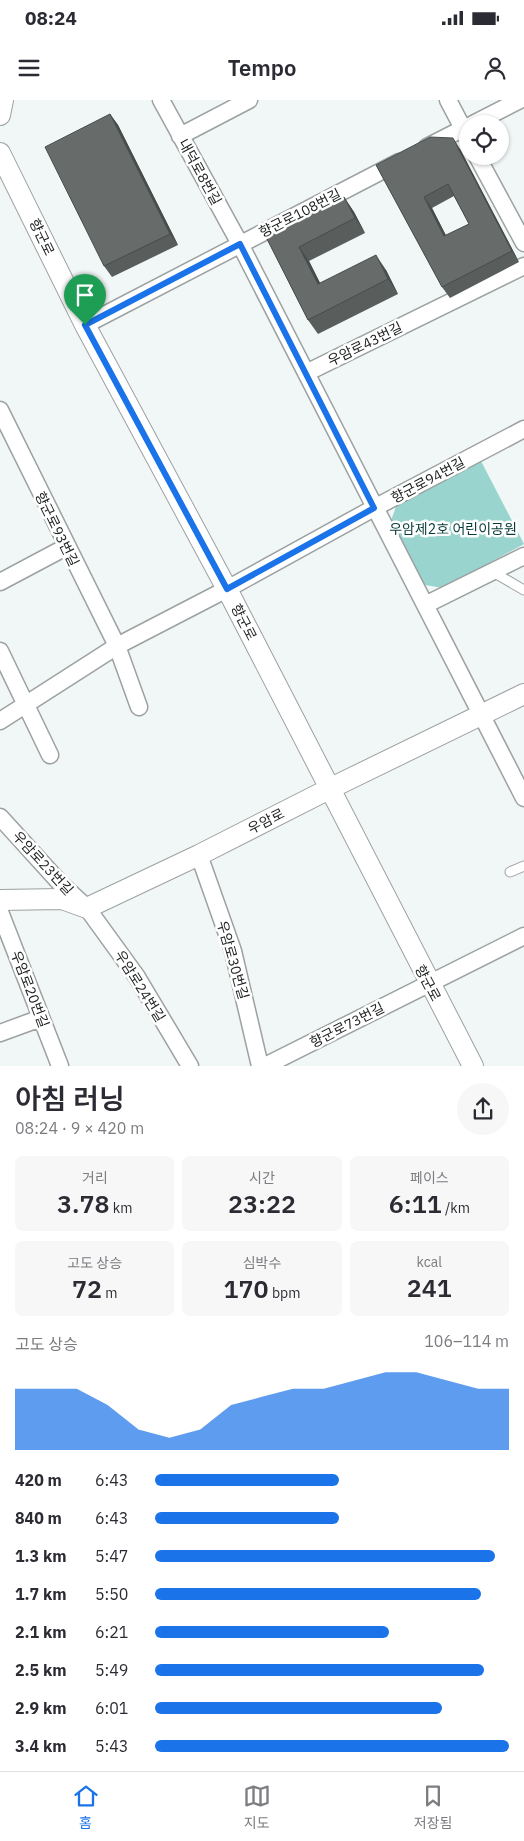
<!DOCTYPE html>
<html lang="ko">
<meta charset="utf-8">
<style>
:root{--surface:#fff;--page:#f7f7f7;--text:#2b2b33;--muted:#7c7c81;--line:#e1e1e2;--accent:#1a73e8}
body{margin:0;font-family:"IBM Plex Sans","Noto Sans KR",sans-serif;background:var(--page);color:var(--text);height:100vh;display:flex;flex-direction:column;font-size:19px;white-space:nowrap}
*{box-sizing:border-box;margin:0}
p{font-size:16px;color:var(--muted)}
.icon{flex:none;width:28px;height:28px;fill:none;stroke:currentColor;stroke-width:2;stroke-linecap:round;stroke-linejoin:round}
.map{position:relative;height:966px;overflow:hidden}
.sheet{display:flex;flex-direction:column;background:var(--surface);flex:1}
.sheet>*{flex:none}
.buttons{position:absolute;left:459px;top:15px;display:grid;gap:10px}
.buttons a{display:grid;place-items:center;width:50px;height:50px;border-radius:50%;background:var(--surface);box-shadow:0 1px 4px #0004;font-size:25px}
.pin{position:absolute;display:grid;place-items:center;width:42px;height:42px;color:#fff;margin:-51px -21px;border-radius:50% 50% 50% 0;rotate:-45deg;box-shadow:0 0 5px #0007}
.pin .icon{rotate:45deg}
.round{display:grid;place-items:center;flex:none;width:52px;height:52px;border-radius:26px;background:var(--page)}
.headline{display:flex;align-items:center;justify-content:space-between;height:85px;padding:0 15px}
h1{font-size:28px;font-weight:600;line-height:38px}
.figures{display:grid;grid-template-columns:repeat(3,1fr);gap:8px;height:85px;padding:5px 15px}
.figures div{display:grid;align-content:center;border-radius:8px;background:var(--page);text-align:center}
.figures b{font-size:25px;font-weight:600}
.figures small{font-size:14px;font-weight:400}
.figures p{font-size:14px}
.chart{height:140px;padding:10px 15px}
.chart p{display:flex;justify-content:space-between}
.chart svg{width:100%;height:90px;margin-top:5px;fill:var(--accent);opacity:.7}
ul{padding:0 15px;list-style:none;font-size:16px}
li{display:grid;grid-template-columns:80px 60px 1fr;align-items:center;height:38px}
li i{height:12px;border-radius:6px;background:var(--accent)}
.status{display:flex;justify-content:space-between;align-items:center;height:35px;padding:0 25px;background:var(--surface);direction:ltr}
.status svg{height:14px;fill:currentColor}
header{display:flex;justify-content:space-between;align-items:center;height:65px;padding:0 15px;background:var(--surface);font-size:22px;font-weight:600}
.dock{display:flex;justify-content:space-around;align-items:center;height:70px;border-top:1px solid var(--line);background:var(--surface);font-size:14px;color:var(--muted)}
.dock a{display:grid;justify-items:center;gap:2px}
.dock .current{color:var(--accent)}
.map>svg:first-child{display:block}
</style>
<div class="status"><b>08:24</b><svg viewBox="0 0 49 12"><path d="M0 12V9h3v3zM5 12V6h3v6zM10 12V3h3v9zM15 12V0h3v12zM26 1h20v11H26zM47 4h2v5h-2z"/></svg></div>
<header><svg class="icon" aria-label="menu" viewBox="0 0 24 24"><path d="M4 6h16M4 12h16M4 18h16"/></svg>Tempo<svg class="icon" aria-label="person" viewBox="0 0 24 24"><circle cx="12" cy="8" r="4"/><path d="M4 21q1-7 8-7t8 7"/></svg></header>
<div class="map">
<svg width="524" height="966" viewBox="0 0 524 966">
<rect width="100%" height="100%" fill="#f1f7f6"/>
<path fill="#99d4ce" d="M481 361 524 444 443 488 419 484 390 423 397 404Z"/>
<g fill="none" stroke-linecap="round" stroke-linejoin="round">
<g stroke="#9ca1a1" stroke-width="11">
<path id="service" d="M493 472 524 490
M510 772 524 766"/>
</g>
<g stroke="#9ca1a1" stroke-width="19">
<path id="minor" d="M161 0 240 144 524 698
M448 0 468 38
M473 24 520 0
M180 36 249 0
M427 47 468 26
M477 56 524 143
M85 225 399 62
M306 273 524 166
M0 310 117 546 139 607
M0 482 66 447
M425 505 524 456
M0 551 50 655
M0 621 117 546 227 489 374 408 524 329
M0 717 61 784 87 808 137 877 190 966
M199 755 233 851 260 966
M0 812 60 966
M0 933 41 918
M265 966 524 836"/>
</g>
<g stroke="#9ca1a1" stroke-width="22">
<path id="tertiary" d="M0 15 3 0
M0 53 85 225 227 489 473 966
M0 800 62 799 87 808 199 755 329 689 524 594"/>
</g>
<use href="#service" stroke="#fff" stroke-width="9"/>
<use href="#minor" stroke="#fff" stroke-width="16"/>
<use href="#tertiary" stroke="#fff" stroke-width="20"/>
</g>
<path fill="#595d5c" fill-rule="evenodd" d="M110 14 118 25 178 145 112 177 104 166Z
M460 49 519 162 450 198 442 187 376 65ZM454 96 469 124 446 136 432 108Z
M344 97 354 112 365 133 309 161 320 183 386 170 398 194 318 234 308 220 266 137Z"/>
<path fill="#484c4b" d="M110 14 118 25 178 145 170 134Z
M453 38 460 49 519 162 512 151Z
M344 97 354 112 365 133 355 118Z
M424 97 432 108 452 147 444 136Z
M299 147 309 161 328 199 318 184Z
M376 155 386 170 398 194 388 179Z"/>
<path fill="#676c6b" stroke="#484c4b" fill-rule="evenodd" d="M110 14 170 134 104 166 45 47Z
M430 37 453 38 512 151 442 187 376 65ZM448 84 469 124 444 136 424 97Z
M344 97 355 118 299 147 318 184 376 155 388 179 308 220 266 137Z"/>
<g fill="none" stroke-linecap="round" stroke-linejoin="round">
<g stroke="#fff" stroke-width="10">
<path id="route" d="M240 144 374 408 227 489 85 225Z"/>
</g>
<use href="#route" stroke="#1a73e8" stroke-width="6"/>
</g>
<g text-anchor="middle" stroke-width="5" stroke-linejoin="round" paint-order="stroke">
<g font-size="14" fill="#222424" stroke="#fff">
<text transform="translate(200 72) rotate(61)" y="5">내덕로8번길</text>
<text transform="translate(300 113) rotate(-27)" y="5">향군로108번길</text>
<text transform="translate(42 137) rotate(64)" y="5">향군로</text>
<text transform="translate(365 244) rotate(-26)" y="5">우암로43번길</text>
<text transform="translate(428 380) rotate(-28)" y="5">향군로94번길</text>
<text transform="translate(57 429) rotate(64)" y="5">향군로93번길</text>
<text transform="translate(244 522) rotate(63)" y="5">향군로</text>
<text transform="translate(266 721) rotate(-27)" y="5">우암로</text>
<text transform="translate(43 763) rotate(47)" y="5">우암로23번길</text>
<text transform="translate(233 860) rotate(74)" y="5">우암로30번길</text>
<text transform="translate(428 883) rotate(62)" y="5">향군로</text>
<text transform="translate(140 886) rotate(58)" y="5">우암로24번길</text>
<text transform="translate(30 889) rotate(69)" y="5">우암로20번길</text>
<text transform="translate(347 925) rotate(-27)" y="5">향군로73번길</text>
</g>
<g font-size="14" fill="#083c39" stroke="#fff">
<text x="453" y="434">우암제2호 어린이공원</text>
</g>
</g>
</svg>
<div class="buttons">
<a><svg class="icon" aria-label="locate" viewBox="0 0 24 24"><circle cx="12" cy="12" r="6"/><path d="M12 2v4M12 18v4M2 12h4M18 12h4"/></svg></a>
</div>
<div class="pin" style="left:85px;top:225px;background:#1e9e55"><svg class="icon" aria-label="arrive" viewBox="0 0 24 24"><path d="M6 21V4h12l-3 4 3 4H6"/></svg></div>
</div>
<section class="sheet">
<div class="headline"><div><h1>아침 러닝</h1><p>08:24 · 9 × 420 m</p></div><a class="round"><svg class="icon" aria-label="share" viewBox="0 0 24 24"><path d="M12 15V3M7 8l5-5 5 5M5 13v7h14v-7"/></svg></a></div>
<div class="figures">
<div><p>거리</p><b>3.78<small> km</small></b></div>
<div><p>시간</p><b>23:22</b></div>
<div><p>페이스</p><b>6:11<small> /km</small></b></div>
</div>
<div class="figures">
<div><p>고도 상승</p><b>72<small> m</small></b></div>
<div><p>심박수</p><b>170<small> bpm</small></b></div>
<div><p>kcal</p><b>241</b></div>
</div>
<div class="chart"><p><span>고도 상승</span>106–114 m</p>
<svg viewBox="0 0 160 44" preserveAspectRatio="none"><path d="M0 44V14L10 14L20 14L30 22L40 34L50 38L60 34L70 22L80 18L90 14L100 14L110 10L120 6L130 6L140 10L150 14L160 14V44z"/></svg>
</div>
<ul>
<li><b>420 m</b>6:43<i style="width:52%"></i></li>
<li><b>840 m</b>6:43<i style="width:52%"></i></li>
<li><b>1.3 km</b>5:47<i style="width:96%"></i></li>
<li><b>1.7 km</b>5:50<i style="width:92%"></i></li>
<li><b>2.1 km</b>6:21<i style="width:66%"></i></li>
<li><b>2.5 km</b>5:49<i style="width:93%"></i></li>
<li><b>2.9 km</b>6:01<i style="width:81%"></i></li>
<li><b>3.4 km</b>5:43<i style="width:100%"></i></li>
</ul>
</section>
<nav class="dock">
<a class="current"><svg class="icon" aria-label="home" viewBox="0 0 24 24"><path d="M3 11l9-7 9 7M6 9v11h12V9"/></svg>홈</a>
<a><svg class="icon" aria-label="map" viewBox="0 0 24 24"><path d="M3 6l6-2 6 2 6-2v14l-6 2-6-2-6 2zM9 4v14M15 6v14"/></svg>지도</a>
<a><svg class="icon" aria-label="saved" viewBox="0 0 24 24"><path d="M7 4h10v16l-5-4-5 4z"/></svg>저장됨</a>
</nav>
